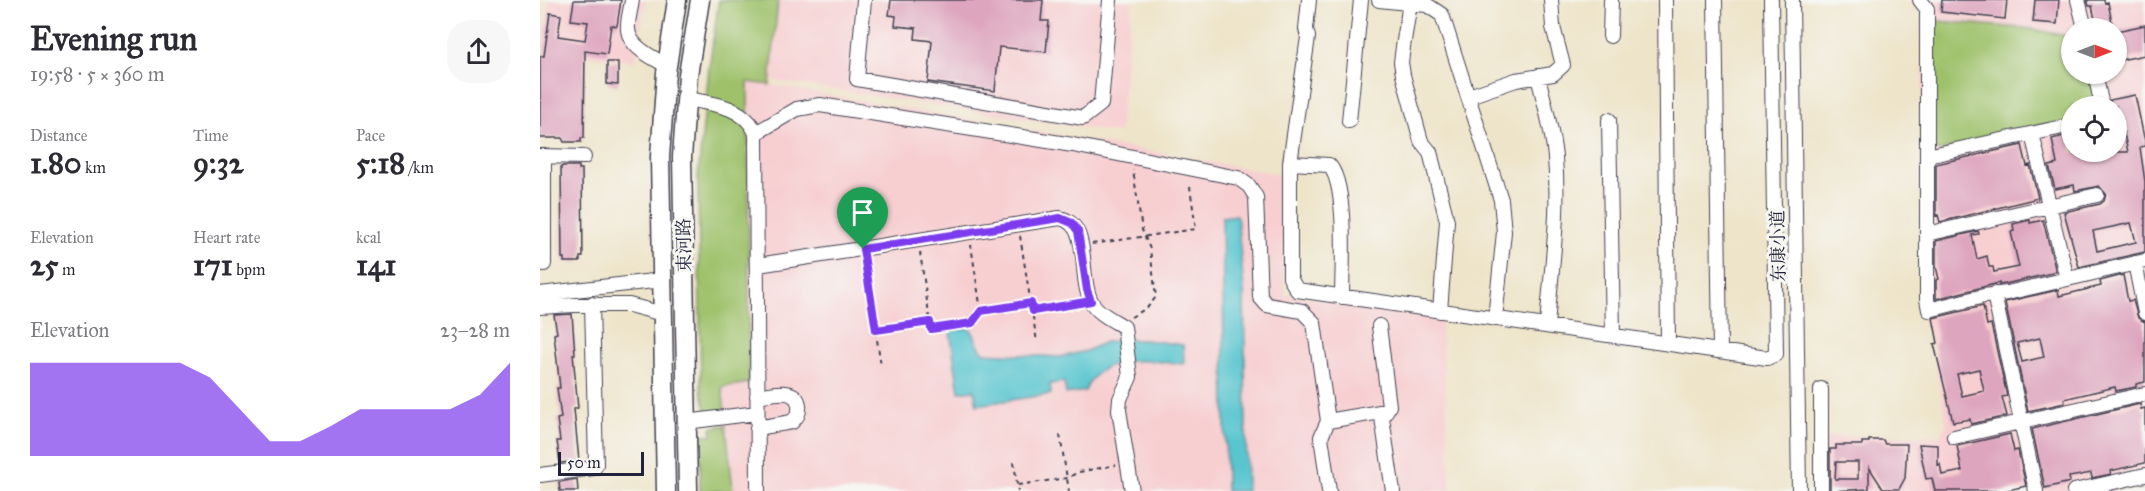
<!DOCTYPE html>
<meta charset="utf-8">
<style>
:root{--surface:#fff;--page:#f7f7f7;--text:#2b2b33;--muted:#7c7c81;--accent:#7c3aed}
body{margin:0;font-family:"IM FELL Great Primer","Noto Serif SC",serif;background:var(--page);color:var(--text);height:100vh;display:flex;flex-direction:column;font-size:22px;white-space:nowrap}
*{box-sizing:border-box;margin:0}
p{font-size:20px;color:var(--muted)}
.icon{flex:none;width:33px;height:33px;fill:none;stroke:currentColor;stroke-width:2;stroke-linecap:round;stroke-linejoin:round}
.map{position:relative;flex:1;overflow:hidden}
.panel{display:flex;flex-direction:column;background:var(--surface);width:540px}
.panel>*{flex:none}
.needle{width:39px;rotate:90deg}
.tools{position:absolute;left:1521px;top:18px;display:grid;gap:12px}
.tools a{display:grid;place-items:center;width:66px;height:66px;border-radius:50%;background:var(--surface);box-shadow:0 2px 4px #0004;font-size:30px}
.scale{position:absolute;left:18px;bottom:15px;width:86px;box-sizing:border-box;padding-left:6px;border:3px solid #22223b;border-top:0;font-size:16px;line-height:21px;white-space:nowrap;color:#22223b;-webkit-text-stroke:4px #f6f6f2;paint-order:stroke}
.pin{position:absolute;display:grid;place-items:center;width:51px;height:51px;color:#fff;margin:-62px -26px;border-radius:50% 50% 50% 0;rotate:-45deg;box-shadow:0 0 6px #0007}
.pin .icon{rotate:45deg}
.round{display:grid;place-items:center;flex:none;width:63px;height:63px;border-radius:24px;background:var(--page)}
.headline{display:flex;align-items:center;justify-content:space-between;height:102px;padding:0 30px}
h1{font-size:33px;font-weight:800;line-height:45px}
.figures{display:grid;grid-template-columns:repeat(3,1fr);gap:9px;height:102px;padding:6px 30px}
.figures div{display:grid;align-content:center}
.figures b{font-size:30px;font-weight:800}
.figures small{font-size:16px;font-weight:400}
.figures p{font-size:16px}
.chart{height:168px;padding:12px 30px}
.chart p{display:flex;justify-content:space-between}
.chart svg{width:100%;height:108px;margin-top:6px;fill:var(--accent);opacity:.7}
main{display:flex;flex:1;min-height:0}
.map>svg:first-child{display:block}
</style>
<main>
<section class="panel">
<div class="headline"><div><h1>Evening run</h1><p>19:58 · 5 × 360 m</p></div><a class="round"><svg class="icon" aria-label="share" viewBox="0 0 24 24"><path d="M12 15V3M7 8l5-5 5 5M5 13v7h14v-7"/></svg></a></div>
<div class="figures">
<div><p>Distance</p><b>1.80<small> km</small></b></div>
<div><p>Time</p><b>9:32</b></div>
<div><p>Pace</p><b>5:18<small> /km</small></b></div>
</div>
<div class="figures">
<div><p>Elevation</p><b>25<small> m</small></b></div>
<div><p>Heart rate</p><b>171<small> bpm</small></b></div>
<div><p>kcal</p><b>141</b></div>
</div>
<div class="chart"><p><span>Elevation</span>23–28 m</p>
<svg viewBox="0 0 160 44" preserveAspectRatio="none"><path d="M0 44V6L10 6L20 6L30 6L40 6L50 6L60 12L70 25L80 38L90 38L100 32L110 25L120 25L130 25L140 25L150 19L160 6V44z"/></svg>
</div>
</section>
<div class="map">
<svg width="1605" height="491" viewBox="0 0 1605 491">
<rect width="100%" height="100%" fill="#f6f6f2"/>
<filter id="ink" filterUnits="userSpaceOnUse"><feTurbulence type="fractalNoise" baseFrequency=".0167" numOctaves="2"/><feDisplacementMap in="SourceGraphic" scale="12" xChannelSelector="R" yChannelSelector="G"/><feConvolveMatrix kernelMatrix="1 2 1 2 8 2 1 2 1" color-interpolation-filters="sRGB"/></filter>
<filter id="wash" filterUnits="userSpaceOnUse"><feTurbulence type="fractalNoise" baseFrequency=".008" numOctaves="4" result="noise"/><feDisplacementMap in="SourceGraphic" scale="24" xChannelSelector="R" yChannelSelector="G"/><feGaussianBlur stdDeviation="1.35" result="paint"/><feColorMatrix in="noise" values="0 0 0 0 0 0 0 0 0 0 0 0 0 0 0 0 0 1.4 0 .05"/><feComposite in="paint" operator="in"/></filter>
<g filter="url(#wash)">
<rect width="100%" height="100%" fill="#eee4c9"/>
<path fill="#f7cfd1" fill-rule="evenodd" d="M9 0H106L95 62 2 49Z
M238 0H592L579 133 230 80Z
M1360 0H1605V483L1570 491H1277L1276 437 1399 436 1407 425 1390 334 1383 320 1382 16 1377 3ZM1532 28H1576V74H1532ZM1532 106H1576V152H1532Z
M208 81 744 175 745 294 901 320 911 491H193L182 387 209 383Z"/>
<path fill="#9ec16b" stroke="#607253" stroke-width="1.5" d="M179 0H238L230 85 208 82 209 383 182 387 185 411 167 413 161 389 158 176 169 68Z
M1398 21 1493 29 1531 37 1532 74H1551L1557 106H1532L1531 123 1401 151 1389 148 1392 25Z
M186 425 193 491H160L161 435H172L171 428Z"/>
<path fill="#58c5cf" stroke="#3d7485" stroke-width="1.5" d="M697 215 704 289 707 491H686L682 217Z
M429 328C438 335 435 347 445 353L520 357 546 351 565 342 590 340H605L643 345 644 364C609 361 561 351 545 391L526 394 524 382 510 384 511 394 437 405 434 390 419 392 410 331Z"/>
<g id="blocks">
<path fill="#dea5be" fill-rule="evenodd" d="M34 0H81L77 26 71 25 67 54 45 51 44 138H41V142H24L22 138H0V56H4L10 13 21 15 18 36 45 40 48 22 31 20Z
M351 0H503L501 21H509L506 52 459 47 455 91 388 82 392 41 375 39 376 28 355 26 356 16 349 15Z
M1402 0H1467L1465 19 1401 12Z
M1495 0H1519L1517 24 1493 22Z
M1547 0H1564L1565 3 1568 2 1573 28H1557L1552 6H1549Z
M1605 25V55L1576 61V31Z
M67 62H78V85L67 84Z
M1595 95 1605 142V146L1600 147 1605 182V252L1539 267 1524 212 1560 204 1564 201 1566 194 1559 186 1535 191 1534 185 1515 189 1509 166 1517 164 1512 139 1532 134V152H1588L1580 116H1576V106H1571L1570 100ZM1591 223 1596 242 1557 251 1553 231Z
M1482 145 1487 166 1490 165 1498 198 1400 222 1398 215 1396 216V164Z
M23 166H39V169H42L43 257H40V262H24V258H22L21 167Z
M1490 220V223L1503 220 1516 272 1465 284 1459 285V283L1439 288 1396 299V280L1399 279 1396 267V241L1438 231 1439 234 1432 235 1437 259 1447 256 1449 267H1453L1454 272 1479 267 1471 232 1474 231 1473 224Z
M1583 275 1588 301 1593 300 1598 318 1605 322V382L1596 384V387L1576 391 1575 387 1524 399 1525 403 1488 411 1465 302 1518 290 1519 296 1561 286 1560 281ZM1500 338 1504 357 1482 362 1477 343Z
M1443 306 1447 325 1451 324 1467 396 1462 397 1467 416 1431 424 1430 419 1413 422 1394 344 1398 343 1393 318ZM1439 369 1444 391 1422 396 1417 374Z
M32 314 35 354H33L38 408 34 409 39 461 20 463 17 441H20L17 419 21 418 17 388H20L14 334 17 333 14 315Z
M1600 404 1601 409 1605 408V463L1570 471 1571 474 1552 478 1551 473 1529 477 1530 482 1505 488 1492 429Z
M1470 434 1474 451 1478 450 1486 486 1464 491H1395L1392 478 1386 479 1379 444 1398 445V465L1400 464 1402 475 1422 471 1417 446Z
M1329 440H1343L1345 444H1367L1365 478 1359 489H1343L1329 467V489L1290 491V449H1296V445H1322V442H1329ZM1296 462H1318V479H1295Z
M37 479 38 491H20L19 482Z"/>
</g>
</g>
<g filter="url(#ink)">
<use href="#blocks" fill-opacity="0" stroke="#413f50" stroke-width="1.5"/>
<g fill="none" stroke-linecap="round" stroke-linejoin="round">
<g stroke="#413f50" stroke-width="16">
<path id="minor" d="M92 0C91 9 87 21 88 30 90 48 114 58 127 66
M324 0 317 79 543 118 561 104 570 0
M769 0 766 29 768 37 750 163V278L757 290 1227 358 1236 354 1231 0
M839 0 887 5 902 15 961 200 964 232 955 319
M1125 0 1128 343
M1175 0 1180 350
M1252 0 1259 491
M1380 0 1387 9V299L1389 310 1444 296 1467 293 1605 261
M1538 0 1545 28
M870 3 863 47 861 62 863 75 881 141 890 152 907 221 900 311
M1070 36 1071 0
M1555 74 1562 106
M998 76C1004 103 1013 131 1015 158 1020 214 1011 271 1007 326
M929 96 976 80 1013 74 1023 65 1013 27 1011 0
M152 100C177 104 205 108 216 133L218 491
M1069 120 1073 335
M809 121 821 0
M216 133 257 109 280 105 533 145 698 178 709 186 716 197 720 297 727 305 762 311 774 323 788 421 781 437 789 491
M1492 134 1527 279
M0 156 44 157
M1387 156 1532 125
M750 163 789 165C808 185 802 268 802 297
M1387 234 1557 195
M1595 263 1605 313
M4 264V156
M218 265 520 218C552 225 538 277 551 301 557 313 573 320 584 327L590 377 580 399 579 410 592 491
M0 294 122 280
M1454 294 1496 491
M0 307 34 305H89L123 314
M839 326 849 406 842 418 853 491
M1281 389V491
M788 421 846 411
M217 428 252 422C257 417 260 413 259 405 256 386 231 394 217 396
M147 430 154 421 217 413
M1414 437 1605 394
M0 475 54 468 56 465 52 304
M1534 491 1605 475"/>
</g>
<g stroke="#413f50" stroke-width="21">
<path id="major" d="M126 491 120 157 126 73 137 0
M148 491 142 157 148 75 160 0"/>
</g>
<path stroke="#413f50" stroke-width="2" stroke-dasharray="4.5 4.5" stroke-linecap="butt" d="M480 236 497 342
M552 244 656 229 650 187
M380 252 391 329 432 323 441 311 431 245
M325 260 341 366
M441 311 491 303
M493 311 540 303
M591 317 607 308 616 297 610 249 602 230 593 170
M337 330 390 322
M520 435 529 491
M474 462 478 491
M478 485 527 478 539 472 576 465"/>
<use href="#minor" stroke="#fff" stroke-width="14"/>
<use href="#major" stroke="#fff" stroke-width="18"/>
</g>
</g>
<g fill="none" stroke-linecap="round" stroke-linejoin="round" filter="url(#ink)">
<g stroke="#fff" stroke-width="12">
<path id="route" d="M520 218 532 223 538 231 547 290 551 301 493 311 491 303 441 311 432 323 391 329 390 322 336 330 323 249Z"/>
</g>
<use href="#route" stroke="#7c3aed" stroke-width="8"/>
</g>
<g text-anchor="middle" stroke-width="6" stroke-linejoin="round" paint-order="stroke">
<g font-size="18" fill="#22223b" stroke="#f6f6f2">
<text transform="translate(144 245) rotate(-91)" y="6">束河路</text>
<text transform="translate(1238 246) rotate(-91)" y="6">东康小道</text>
</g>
</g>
</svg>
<div class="tools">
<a><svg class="needle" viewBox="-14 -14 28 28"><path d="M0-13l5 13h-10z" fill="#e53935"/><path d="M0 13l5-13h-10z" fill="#7c7c81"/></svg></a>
<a><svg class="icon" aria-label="locate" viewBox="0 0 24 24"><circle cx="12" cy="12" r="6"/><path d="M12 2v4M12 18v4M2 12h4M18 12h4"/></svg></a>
</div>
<div class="scale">50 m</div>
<div class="pin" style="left:323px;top:249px;background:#1e9e55"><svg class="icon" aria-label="arrive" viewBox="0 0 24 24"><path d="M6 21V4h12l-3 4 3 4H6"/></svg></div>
</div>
</main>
